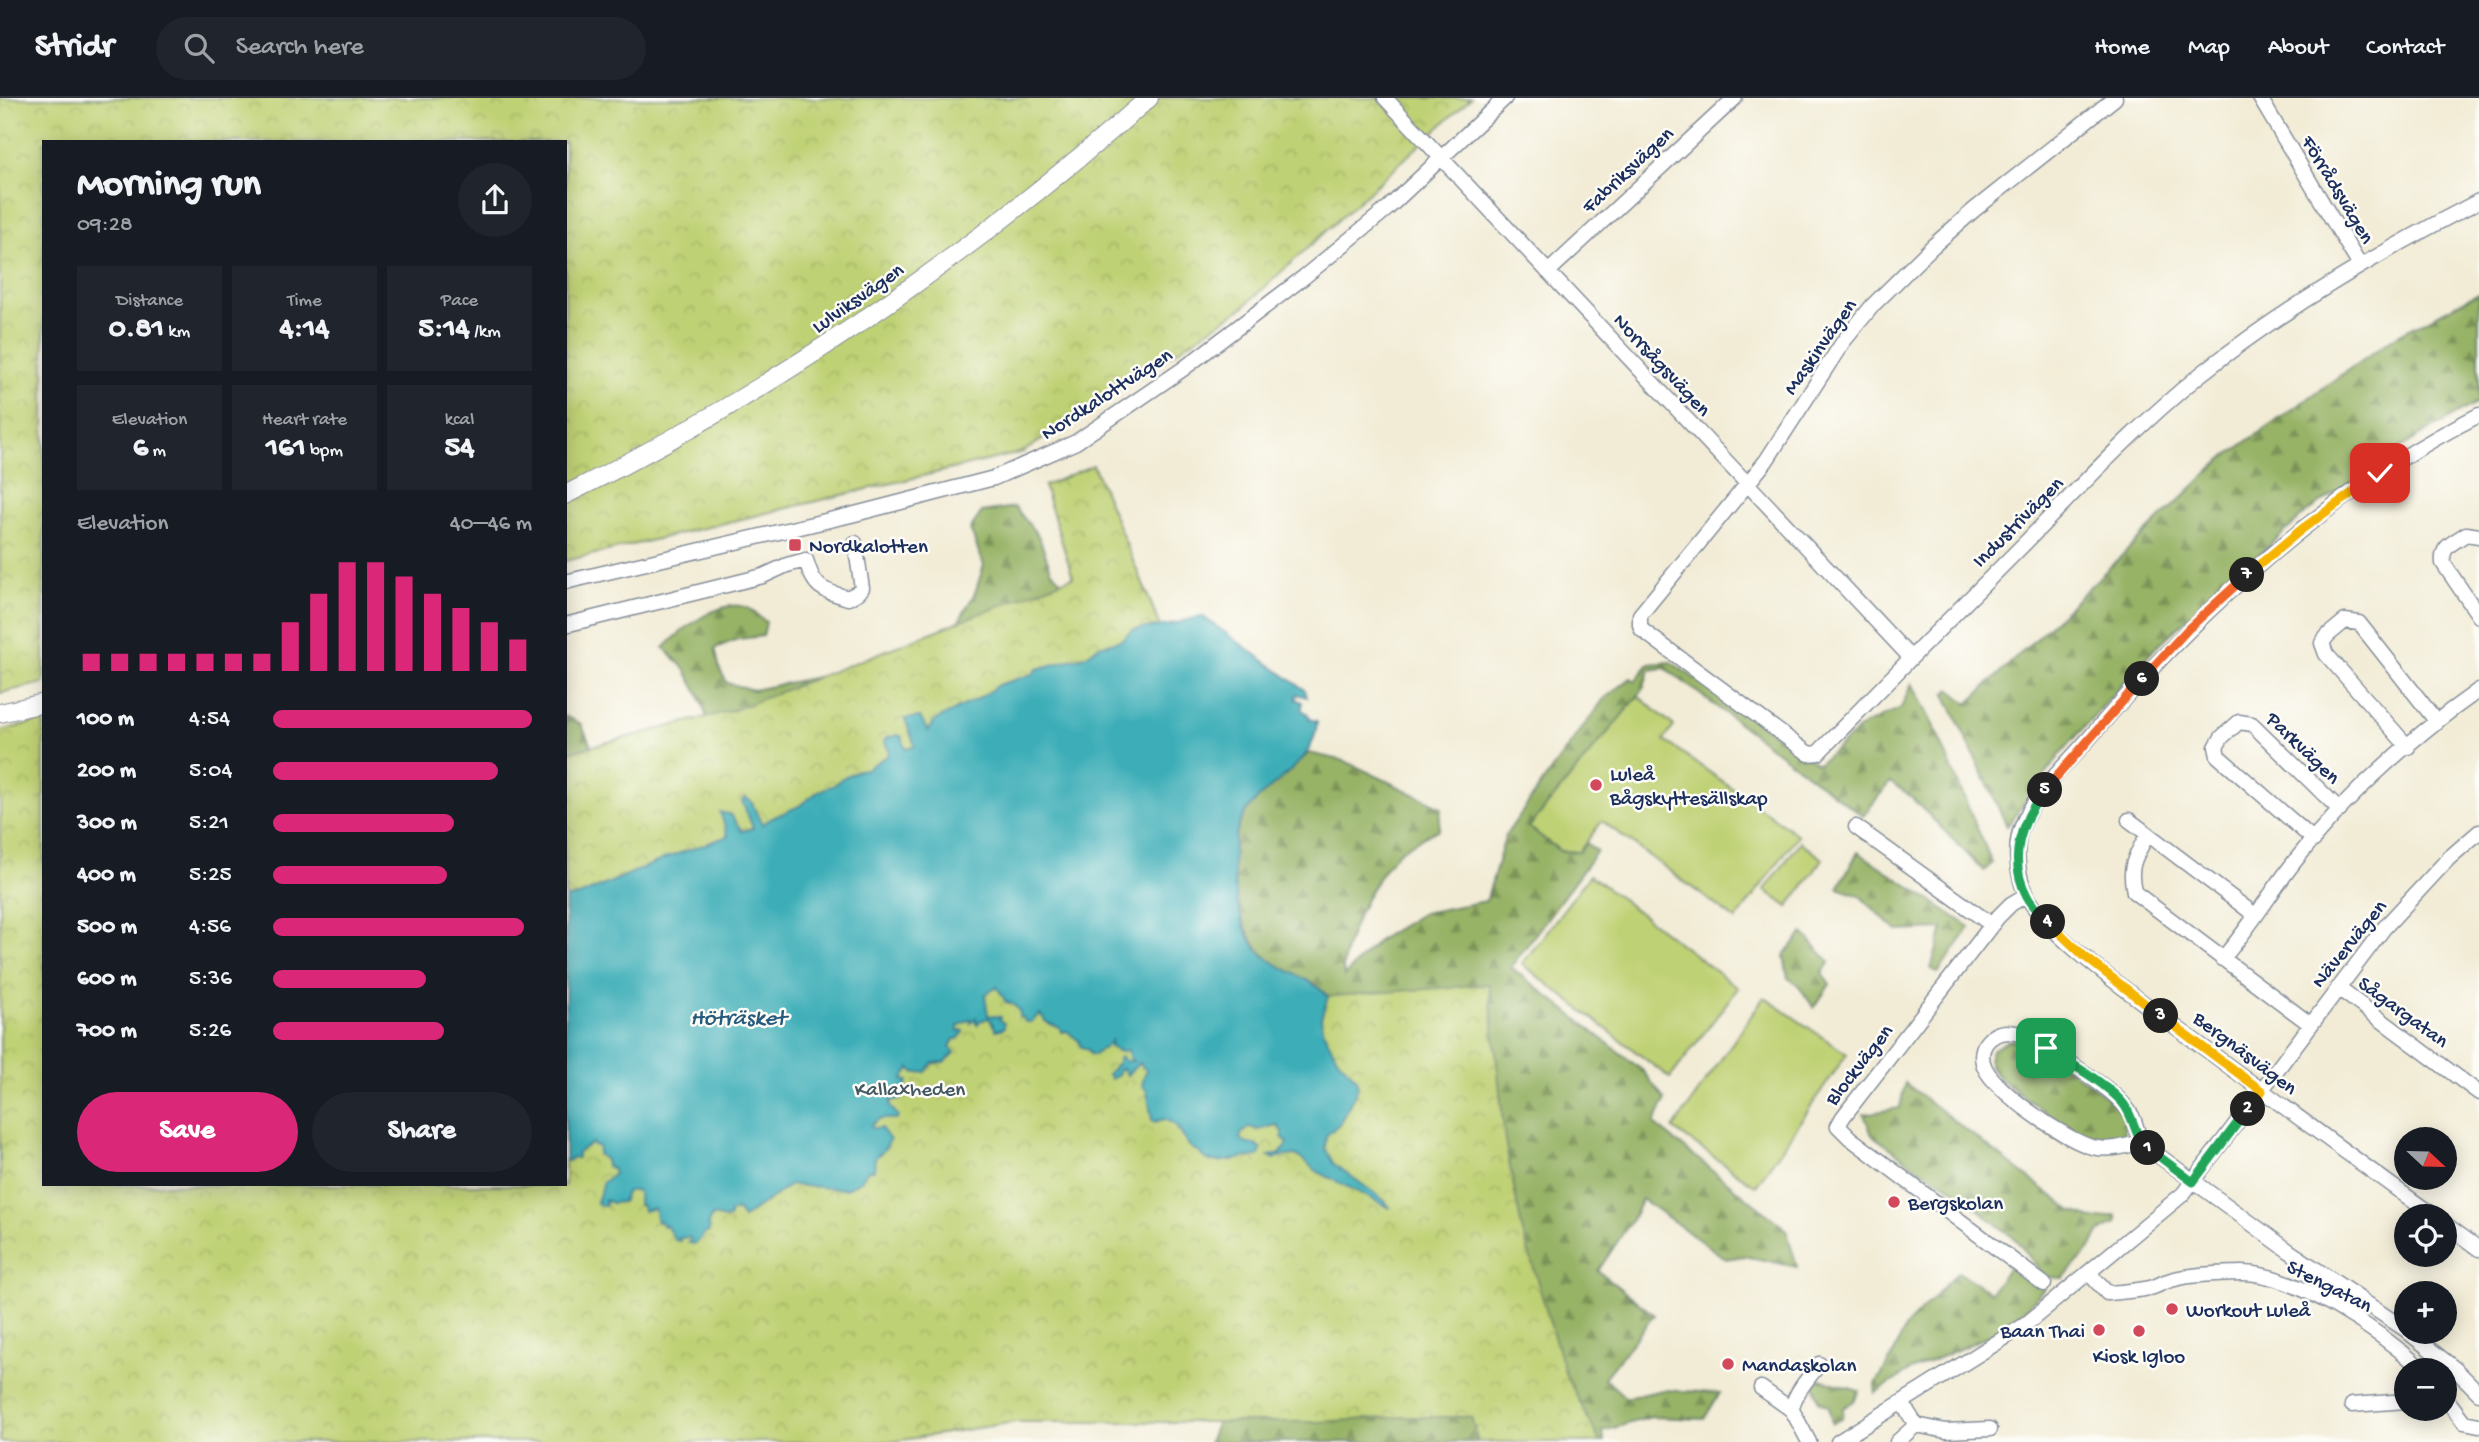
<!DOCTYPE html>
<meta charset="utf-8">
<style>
:root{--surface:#171b24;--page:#20242c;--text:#f1f3f6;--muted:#9ea1a6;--line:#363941;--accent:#db2777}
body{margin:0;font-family:"Gochi Hand",sans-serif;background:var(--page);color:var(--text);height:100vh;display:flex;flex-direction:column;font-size:26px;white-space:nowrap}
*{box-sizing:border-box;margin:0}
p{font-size:23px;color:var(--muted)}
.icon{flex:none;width:38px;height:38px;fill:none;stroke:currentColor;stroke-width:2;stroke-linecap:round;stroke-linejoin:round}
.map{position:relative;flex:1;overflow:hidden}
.drawer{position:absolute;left:42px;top:42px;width:525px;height:1046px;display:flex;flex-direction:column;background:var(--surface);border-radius:0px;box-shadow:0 4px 18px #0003}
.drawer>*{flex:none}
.needle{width:46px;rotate:112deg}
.tools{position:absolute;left:2394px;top:1029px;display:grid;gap:14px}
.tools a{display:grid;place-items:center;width:63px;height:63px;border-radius:50%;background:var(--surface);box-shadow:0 4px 18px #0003;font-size:35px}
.pin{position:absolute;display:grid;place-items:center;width:60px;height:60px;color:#fff;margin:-30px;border-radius:14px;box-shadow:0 4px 10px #0006}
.km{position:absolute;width:35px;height:35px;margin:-18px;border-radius:50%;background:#222;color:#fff;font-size:19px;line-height:35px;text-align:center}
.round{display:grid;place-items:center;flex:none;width:74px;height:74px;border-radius:37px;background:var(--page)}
.overview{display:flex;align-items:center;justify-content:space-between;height:119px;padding:0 35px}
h1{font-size:38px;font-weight:800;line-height:52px}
.stats{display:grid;grid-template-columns:repeat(3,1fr);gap:10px;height:119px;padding:7px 35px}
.stats div{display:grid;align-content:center;border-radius:0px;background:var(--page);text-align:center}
.stats b{font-size:30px;font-weight:800}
.stats small{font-size:19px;font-weight:400}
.stats p{font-size:19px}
.chart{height:196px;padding:14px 35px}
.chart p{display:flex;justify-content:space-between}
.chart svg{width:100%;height:126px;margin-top:7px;stroke:var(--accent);stroke-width:6}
.action{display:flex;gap:14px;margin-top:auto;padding:14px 35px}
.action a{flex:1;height:80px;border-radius:42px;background:var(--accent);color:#fff;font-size:28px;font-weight:800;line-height:80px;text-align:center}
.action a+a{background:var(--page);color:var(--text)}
ul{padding:0 35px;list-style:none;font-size:23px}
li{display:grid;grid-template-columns:112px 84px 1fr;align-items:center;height:52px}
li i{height:18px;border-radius:9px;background:var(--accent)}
header{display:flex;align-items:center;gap:42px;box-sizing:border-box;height:98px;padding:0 35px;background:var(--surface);border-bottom:2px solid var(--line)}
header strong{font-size:33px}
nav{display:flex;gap:38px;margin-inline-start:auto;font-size:24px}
.search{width:490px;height:63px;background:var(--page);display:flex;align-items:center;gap:18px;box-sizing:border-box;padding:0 24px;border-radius:38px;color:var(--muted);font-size:26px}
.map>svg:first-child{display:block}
</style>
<header>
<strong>Stridr</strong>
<div class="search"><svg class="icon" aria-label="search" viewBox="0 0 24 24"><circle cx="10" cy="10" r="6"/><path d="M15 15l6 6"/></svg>Search here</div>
<nav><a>Home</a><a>Map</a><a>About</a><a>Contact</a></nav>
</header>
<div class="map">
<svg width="2479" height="1344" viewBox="0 0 2479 1344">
<defs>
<pattern id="forest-firs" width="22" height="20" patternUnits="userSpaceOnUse" patternTransform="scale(1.75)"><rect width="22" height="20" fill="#97b366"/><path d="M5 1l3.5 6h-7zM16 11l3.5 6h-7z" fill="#7a9257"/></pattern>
<pattern id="park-crowns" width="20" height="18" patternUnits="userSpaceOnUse" patternTransform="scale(1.75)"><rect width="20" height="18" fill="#bfd174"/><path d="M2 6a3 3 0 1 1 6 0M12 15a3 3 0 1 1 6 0" fill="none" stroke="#a4b467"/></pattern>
</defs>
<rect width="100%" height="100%" fill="#fdfcf7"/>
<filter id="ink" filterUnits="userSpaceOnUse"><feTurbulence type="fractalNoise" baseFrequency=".0143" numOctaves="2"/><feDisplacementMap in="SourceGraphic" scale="14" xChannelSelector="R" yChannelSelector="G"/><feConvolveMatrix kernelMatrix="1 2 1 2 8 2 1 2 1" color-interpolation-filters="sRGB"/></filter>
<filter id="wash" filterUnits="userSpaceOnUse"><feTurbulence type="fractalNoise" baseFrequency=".00686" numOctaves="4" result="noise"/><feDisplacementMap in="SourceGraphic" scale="28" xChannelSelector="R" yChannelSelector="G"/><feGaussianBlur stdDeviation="1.57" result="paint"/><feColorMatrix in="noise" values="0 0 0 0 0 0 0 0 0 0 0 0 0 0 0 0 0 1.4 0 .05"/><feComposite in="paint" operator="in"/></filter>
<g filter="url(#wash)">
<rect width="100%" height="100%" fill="#f2ecd6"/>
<path fill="#bfd174" stroke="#6d8069" stroke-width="2" d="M1637 597 1674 628 1664 642 1798 737 1736 822 1602 723 1579 754 1560 753 1528 729Z
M1800 744 1823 761 1788 809 1765 792Z
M1590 777 1738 890 1670 980 1522 866Z
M1764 899 1847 956 1756 1088 1673 1031Z"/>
<path fill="url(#forest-firs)" stroke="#597162" stroke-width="2" d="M2479 195V304L2461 313 2402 349 2306 415 2157 548 2063 653 2007 728 1945 596 1950 591 1968 606 2221 362 2396 238Z
M1015 409 1039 439 1051 472 1071 495 565 761V618L581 626 594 654 709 626 699 597 685 571 664 550C681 532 722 498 748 510 754 514 760 520 766 524L763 538 738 541 715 550 720 572 727 585 753 592 876 567 959 523 975 495 984 467 970 431 982 414Z
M1671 564 1818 666 1864 627 1901 610 1912 585 1936 633 1992 765 1984 773 1909 697 1890 684 1863 718 1665 570 1649 572 1643 592 1529 729 1560 753 1579 754 1586 745 1597 753 1511 869 1643 973 1665 1002 1654 1026 1786 1131 1797 1169 1744 1158 1726 1161 1642 1101 1631 1123 1598 1173 1654 1217 1604 1280 1626 1300 1663 1292 1720 1295 1704 1321 1651 1319 1603 1333 1604 1344H1209L1224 1306 1323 933 1328 899C1311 879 1284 876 1265 858 1234 828 1220 751 1246 714 1263 692 1288 674 1309 655L1345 663 1441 709 1439 731C1427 738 1412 744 1401 753 1377 770 1337 851 1344 878L1380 841 1423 815 1486 803 1506 737 1552 671 1604 601 1631 580 1635 583 1649 566Z
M1858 754 1970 829 1938 875 1931 870 1943 831 1897 833 1860 798 1838 790Z
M1803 835 1830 864 1822 875 1830 886 1814 910 1798 887 1788 880 1784 857Z
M2009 942C2031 943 2113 997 2123 1017 2126 1025 2125 1032 2123 1039 2116 1042 2110 1046 2102 1044 2083 1041 1997 985 1990 968 1988 962 1990 957 1992 952Z
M1905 985 2072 1113 2095 1121 2117 1118V1125L2099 1134 2092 1149 2063 1180 2045 1179 2016 1142 1952 1090 1918 1070 1872 1037 1864 1016 1900 1010Z
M2009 1169 2044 1191 2022 1215 1991 1237 1911 1272 1875 1295 1876 1286 1892 1259 1906 1228 1958 1174 1991 1194Z
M1818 1280 1859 1293 1854 1303 1843 1310 1842 1320 1832 1326 1829 1308 1819 1303 1814 1287Z"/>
<path fill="url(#park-crowns)" stroke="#6d8069" stroke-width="2" d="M0 0H1471L1242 210 1023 354 565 463V44H44V585L0 595Z
M1093 367 1158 522 1244 905 1489 886 1505 1043 1522 1131 1565 1275 1600 1344H1478L1471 1319H1402L1319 1324H1015L890 1344H0V633L44 622V1087H565V655L734 612 1073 479 1044 388Z"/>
<path fill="#3daeb8" stroke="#2c6e8b" stroke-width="2" d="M1202 518 1305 592 1307 599 1297 596 1296 601 1302 604V612L1307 615 1311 622 1317 623C1316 675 1252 686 1237 732 1232 749 1233 768 1235 786 1237 807 1241 829 1254 847 1272 872 1308 875 1328 899L1321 920 1323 933 1338 961 1357 981 1358 990 1340 1025 1326 1038 1325 1050 1333 1065 1385 1103 1390 1110 1318 1074 1296 1057 1278 1059 1275 1061 1269 1058 1280 1056 1288 1045 1282 1039V1034L1277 1027 1259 1032 1250 1029 1241 1036V1041L1247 1046H1256L1261 1052 1259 1058C1241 1058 1209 1073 1199 1054 1185 1049 1184 1037 1175 1027 1174 1026 1165 1021 1164 1021L1155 1024 1152 1022 1147 993 1142 987 1146 972 1139 965 1127 977 1123 970 1119 972 1118 977 1111 981 1108 976 1118 964V961L1121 959 1125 963H1133L1129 960 1128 952 1120 954 1110 949 1111 943 1105 950 1099 952 1095 957 1090 956 1088 952 1080 948 1079 943 1067 933 1061 934 1060 930 1046 924 1040 916 1031 924H1025L1023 919H1019L1020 914 1014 907 1006 904 997 889 985 897 988 917 1001 919 1000 922 1004 925V930L996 932 989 920 979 923 978 927 976 926V920L971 925V921L958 928V933L963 932 964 934 958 941H954L950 949 955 955 945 964 933 965 926 974 915 975 910 970 903 982 908 983 900 1002H891L890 1009 898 1017 897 1021H879L871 1027 872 1030H881L890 1042 884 1052 875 1060 874 1072H868L861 1083 845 1091 790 1087 743 1120 737 1112 730 1115V1119L725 1121 712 1118 708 1126 710 1130 708 1135H705L696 1146 688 1145 691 1141 689 1139 680 1140V1143L675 1142 666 1127 663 1128 660 1123 657 1124 654 1110 644 1113 641 1107H638V1093H627L622 1104 612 1105 605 1102 606 1108 598 1106 596 1103 600 1096 602 1085 614 1076 612 1070 606 1068 605 1062 598 1056 599 1048H594L592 1045 577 1055V1060H572L568 1063 565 1062V800L579 798 666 760 728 738 720 714 731 717 742 733 753 730 742 703 745 700 751 703 762 726 768 722 799 708 819 693 835 687 842 680 858 672 866 671 888 657 889 652 884 643 887 640 898 637 902 639 906 651 915 648 905 621 920 619 928 633 934 624 941 619 983 598 998 587 1033 576 1037 571 1085 558 1099 548 1121 542 1132 532 1169 527Z"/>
</g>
<g filter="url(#ink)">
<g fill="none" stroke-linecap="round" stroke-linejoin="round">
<g stroke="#868e9a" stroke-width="17">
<path id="minor" d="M1385 0 1910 559
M2115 0 1974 112 1933 148 1873 207 1843 244 1766 363 1640 517V527L1642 532 1809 656 1818 655C1887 584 1956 514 2026 444 2082 386 2138 327 2201 276 2287 208 2382 153 2479 103
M2260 0 2360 168
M1548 174 1735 0
M2479 438 2466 436C2453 445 2441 448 2443 465L2479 518
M565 484 851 417 994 380 1076 344 1183 271 1304 179 1388 110 1505 0
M565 527 763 478 787 467 806 462C814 490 821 492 848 500L859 494 862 490 855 445
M2408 649 2326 556 2322 545 2328 537 2345 523 2359 525 2437 624
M2129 722 2255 817
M1856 729 1992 827
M2148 736C2135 759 2128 768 2134 794L2310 926
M2314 742 2218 658 2216 649 2222 639 2239 624 2252 626 2340 712
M2026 797 2011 806 1998 819 1843 1019 1838 1028 1850 1040 2044 1186
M2222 861C2249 831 2270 795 2295 763 2346 698 2412 639 2479 592
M2338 890 2479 995
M2140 1044C2138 1036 2136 1026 2132 1018 2119 995 2088 978 2067 963 2047 950 2007 917 1986 945 1981 952 1981 962 1985 970 1996 994 2066 1042 2092 1049 2108 1053 2124 1049 2140 1044L2289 1153 2406 1232
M2434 1118C2345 1054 2257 989 2169 924 2131 895 2044 836 2025 794 2017 775 2014 748 2022 728 2035 694 2068 665 2092 637 2202 509 2327 394 2479 317
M2445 1126 2479 1151
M2089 1175 2107 1195C2121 1194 2136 1193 2150 1190 2155 1189 2160 1186 2165 1184 2186 1176 2217 1176 2240 1175 2296 1174 2382 1235 2423 1272
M2408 1234 2455 1271 2479 1295
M1761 1290 1792 1312 1809 1344
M2445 1299 2464 1324 2479 1327
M1902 1305 1916 1327 1946 1333 1990 1331
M2352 1307 2406 1303
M1792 1312C1793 1296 1809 1280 1819 1266
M1838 1344 2025 1227 2183 1096 2384 830 2449 760 2479 734
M1897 1344 1916 1327"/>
</g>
<g stroke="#868e9a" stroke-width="20">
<path id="major" d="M565 397C778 292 971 156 1149 0
M0 615 44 605"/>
</g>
<use href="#minor" stroke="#fff" stroke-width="14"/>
<use href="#major" stroke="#fff" stroke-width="18"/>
</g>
</g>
<g fill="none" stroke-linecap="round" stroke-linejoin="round" filter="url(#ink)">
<g stroke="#fff" stroke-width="14">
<path id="split-1" d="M2046 950C2071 966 2102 982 2122 1004 2135 1019 2134 1040 2148 1050"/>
</g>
<g stroke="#fff" stroke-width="14">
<path id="split-2" d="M2148 1050 2193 1084 2248 1011"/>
</g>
<g stroke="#fff" stroke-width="14">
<path id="split-3" d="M2161 918 2262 993 2248 1011"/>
</g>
<g stroke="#fff" stroke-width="14">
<path id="split-4" d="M2048 824 2084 858 2161 918"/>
</g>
<g stroke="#fff" stroke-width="14">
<path id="split-5" d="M2045 692C2021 722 2007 761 2027 798 2032 808 2041 816 2048 824"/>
</g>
<g stroke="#fff" stroke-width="14">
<path id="split-6" d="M2045 692 2142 581"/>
</g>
<g stroke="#fff" stroke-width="14">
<path id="split-7" d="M2142 581 2188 531 2247 477"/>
</g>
<g stroke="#fff" stroke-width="14">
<path id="split-8" d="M2247 477 2302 431 2380 375"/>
</g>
<use href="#split-1" stroke="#22a559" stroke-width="9"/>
<use href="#split-2" stroke="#22a559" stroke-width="9"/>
<use href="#split-3" stroke="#f5b400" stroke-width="9"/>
<use href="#split-4" stroke="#f5b400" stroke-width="9"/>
<use href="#split-5" stroke="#22a559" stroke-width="9"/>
<use href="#split-6" stroke="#f0652b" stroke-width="9"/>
<use href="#split-7" stroke="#f0652b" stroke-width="9"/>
<use href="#split-8" stroke="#f5b400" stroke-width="9"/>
</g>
<g fill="#d1495b" stroke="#fdfcf7" stroke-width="2.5">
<rect x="788" y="440" width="14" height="14" rx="3.5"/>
<circle cx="1596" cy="687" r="7"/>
<circle cx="1894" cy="1104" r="7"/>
<circle cx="2172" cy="1211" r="7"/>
<circle cx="2099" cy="1232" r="7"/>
<circle cx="2139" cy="1233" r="7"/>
<circle cx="1728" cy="1266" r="7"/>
</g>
<g text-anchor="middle" stroke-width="5" stroke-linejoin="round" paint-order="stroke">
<g font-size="21" fill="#1b2f5e" stroke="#fdfcf7">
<text transform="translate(1627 71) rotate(-43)" y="7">Fabriksvägen</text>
<text transform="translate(2339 91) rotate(59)" y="7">Förrådsvägen</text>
<text transform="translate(857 199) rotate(-35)" y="7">Lulviksvägen</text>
<text transform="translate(1819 248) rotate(-55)" y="7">Maskinvägen</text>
<text transform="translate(1663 266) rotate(47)" y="7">Norrsågsvägen</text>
<text transform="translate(1106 295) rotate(-33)" y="7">Nordkalottvägen</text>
<text transform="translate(2017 423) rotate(-45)" y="7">Industrivägen</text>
<text transform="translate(2304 649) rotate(44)" y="7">Parkvägen</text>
<text transform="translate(2348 845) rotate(-51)" y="7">Nävervägen</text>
<text transform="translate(2404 913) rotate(36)" y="7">Sågargatan</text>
<text transform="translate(2246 954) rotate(37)" y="7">Bergnäsvägen</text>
<text transform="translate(1858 966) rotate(-52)" y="7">Blockvägen</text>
<text transform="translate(2330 1187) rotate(27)" y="7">Stengatan</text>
</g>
<g font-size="21" fill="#1b2f5e" stroke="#fdfcf7" text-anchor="start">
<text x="809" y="454">Nordkalotten</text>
<text x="1610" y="682">Luleå<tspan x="1610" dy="24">Bågskyttesällskap</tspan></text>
<text x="1908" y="1111">Bergskolan</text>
<text x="2186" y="1218">Workout Luleå</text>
<text x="2085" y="1239" text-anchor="end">Baan Thai</text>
<text x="2139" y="1264" text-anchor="middle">Kiosk Igloo</text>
<text x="1742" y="1273">Mandaskolan</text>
</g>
<g font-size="21" fill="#445864" stroke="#fdfcf7">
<text x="910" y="997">Kallaxheden</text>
</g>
<g font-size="23" font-style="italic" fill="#275b7e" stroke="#fdfcf7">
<text x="738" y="926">Höträsket</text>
</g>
</g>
</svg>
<div class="tools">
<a><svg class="needle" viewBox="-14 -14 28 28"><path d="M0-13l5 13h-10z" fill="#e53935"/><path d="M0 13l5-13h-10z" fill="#9ea1a6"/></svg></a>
<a><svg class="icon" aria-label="locate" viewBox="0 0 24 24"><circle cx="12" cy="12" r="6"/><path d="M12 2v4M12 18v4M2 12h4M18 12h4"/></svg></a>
<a>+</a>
<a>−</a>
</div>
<div class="pin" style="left:2046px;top:950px;background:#1e9e55"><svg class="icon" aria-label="arrive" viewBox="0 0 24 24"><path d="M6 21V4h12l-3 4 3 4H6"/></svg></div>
<div class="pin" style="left:2380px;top:375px;background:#d93025"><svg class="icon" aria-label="check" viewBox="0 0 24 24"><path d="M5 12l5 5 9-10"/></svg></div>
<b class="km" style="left:2148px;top:1050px">1</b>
<b class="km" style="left:2248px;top:1011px">2</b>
<b class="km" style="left:2161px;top:918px">3</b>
<b class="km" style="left:2048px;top:824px">4</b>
<b class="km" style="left:2045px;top:692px">5</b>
<b class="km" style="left:2142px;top:581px">6</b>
<b class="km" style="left:2247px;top:477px">7</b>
<section class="drawer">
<div class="overview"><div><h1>Morning run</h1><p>09:28</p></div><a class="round"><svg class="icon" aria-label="share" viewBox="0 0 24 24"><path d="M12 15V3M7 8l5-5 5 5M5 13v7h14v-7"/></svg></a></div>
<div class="stats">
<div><p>Distance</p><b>0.81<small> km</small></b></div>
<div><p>Time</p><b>4:14</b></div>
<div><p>Pace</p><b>5:14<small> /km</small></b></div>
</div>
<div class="stats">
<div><p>Elevation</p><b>6<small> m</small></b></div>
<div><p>Heart rate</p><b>161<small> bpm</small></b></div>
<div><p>kcal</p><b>54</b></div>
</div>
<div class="chart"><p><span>Elevation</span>40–46 m</p>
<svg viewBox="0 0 160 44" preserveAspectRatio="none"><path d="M5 44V38M15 44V38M25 44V38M35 44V38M45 44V38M55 44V38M65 44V38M75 44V27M85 44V17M95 44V6M105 44V6M115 44V11M125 44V17M135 44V22M145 44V27M155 44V33"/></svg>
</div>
<ul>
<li><b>100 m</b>4:54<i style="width:100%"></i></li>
<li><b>200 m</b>5:04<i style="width:87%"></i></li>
<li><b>300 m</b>5:21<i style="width:70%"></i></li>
<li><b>400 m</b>5:25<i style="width:67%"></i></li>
<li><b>500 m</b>4:56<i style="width:97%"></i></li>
<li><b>600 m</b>5:36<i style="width:59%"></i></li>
<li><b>700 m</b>5:26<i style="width:66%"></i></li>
</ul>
<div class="action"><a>Save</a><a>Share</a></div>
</section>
</div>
